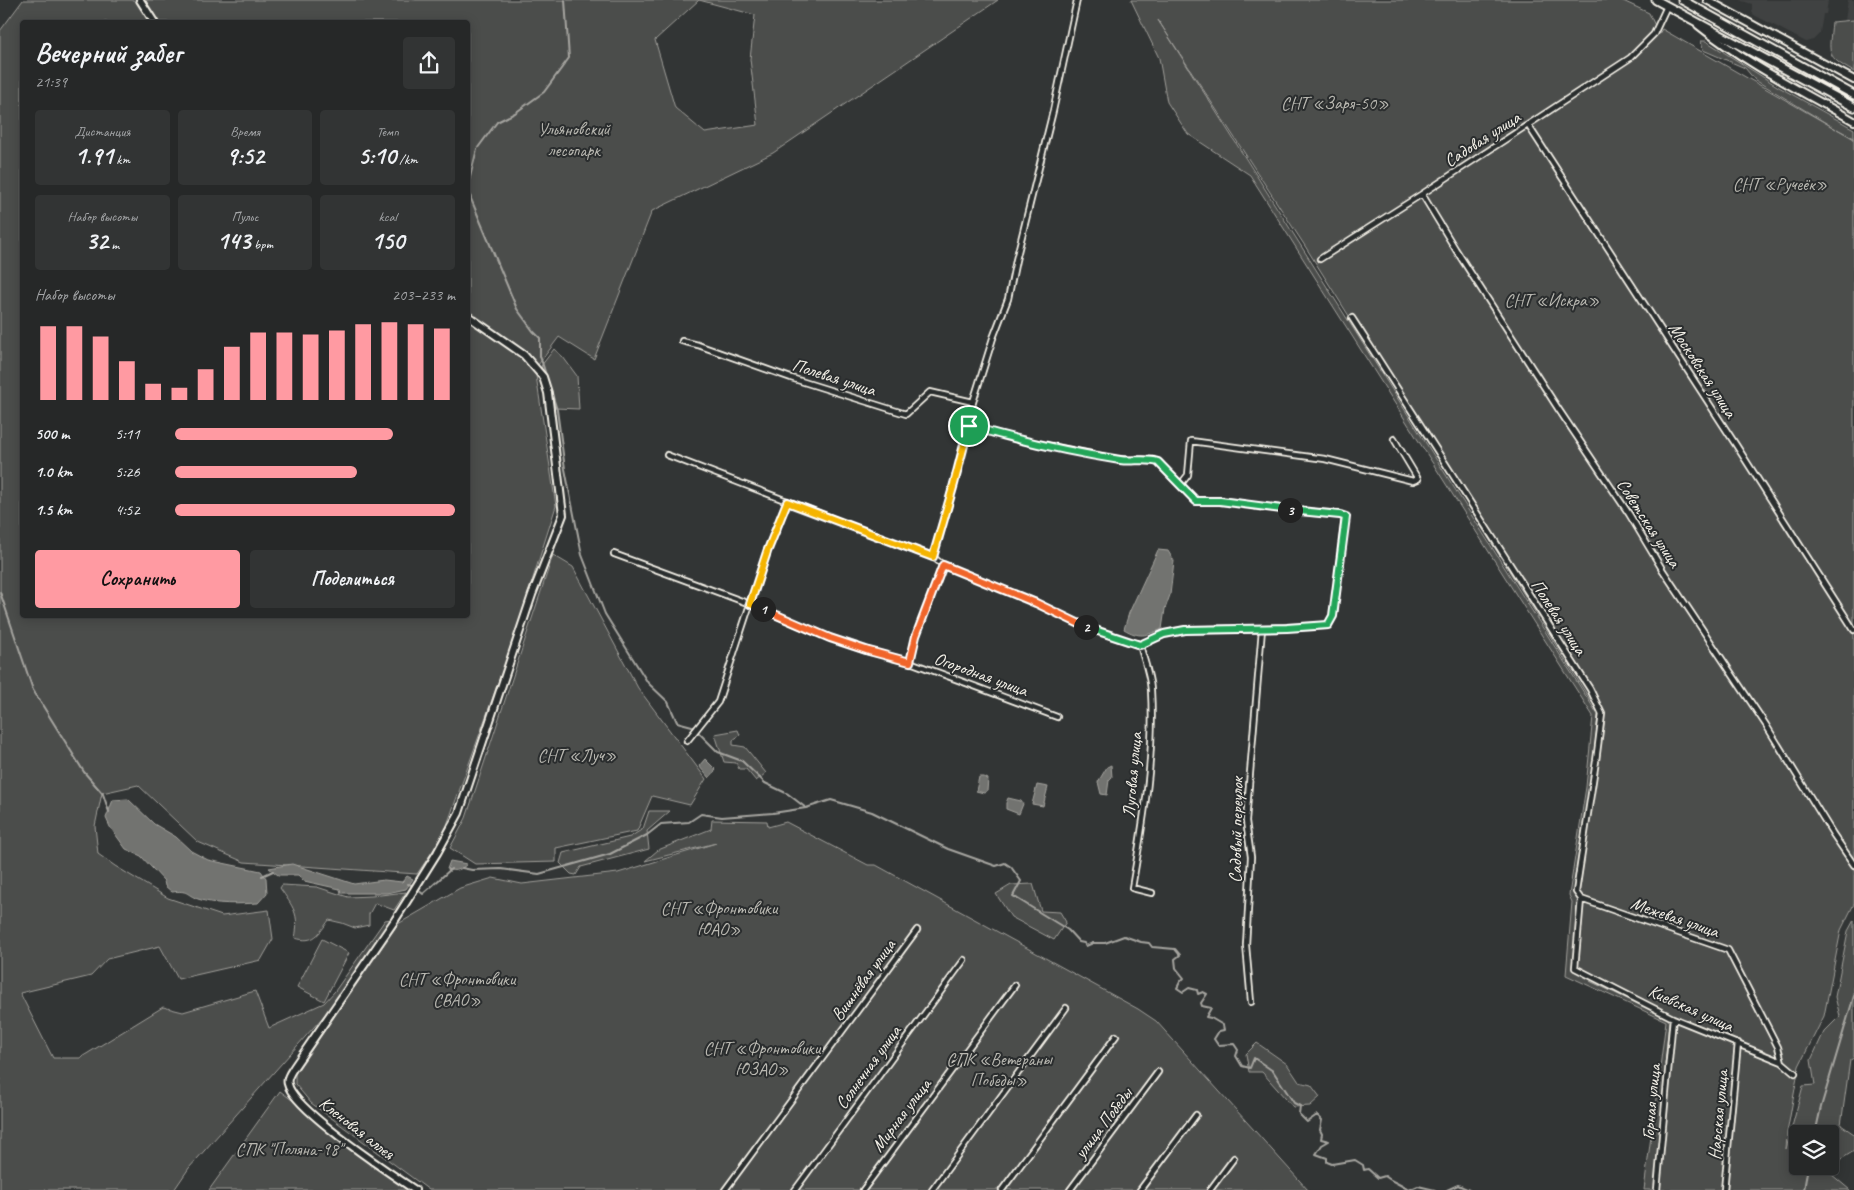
<!DOCTYPE html>
<html lang="ru">
<meta charset="utf-8">
<style>
:root{--surface:#262828;--page:#323434;--text:#f1f3f6;--muted:#a4a6a8;--line:#424445;--accent:#ff9aa2}
body{margin:0;font-family:Caveat,sans-serif;background:var(--page);color:var(--text);height:100vh;display:flex;flex-direction:column;font-size:19px;white-space:nowrap}
*{box-sizing:border-box;margin:0}
p{font-size:16px;color:var(--muted)}
.icon{flex:none;width:28px;height:28px;fill:none;stroke:currentColor;stroke-width:2;stroke-linecap:round;stroke-linejoin:round}
.map{position:relative;flex:1;overflow:hidden}
.details{position:absolute;left:20px;top:20px;width:450px;height:598px;display:flex;flex-direction:column;background:var(--surface);border-radius:5px;box-shadow:0 2px 12px #0003,0 0 0 1px var(--line)}
.details>*{flex:none}
.buttons{position:absolute;left:1789px;top:1125px;display:grid;gap:10px}
.buttons a{display:grid;place-items:center;width:50px;height:50px;border-radius:5px;background:var(--surface);box-shadow:0 2px 12px #0003,0 0 0 1px var(--line);font-size:25px}
.pin{position:absolute;display:grid;place-items:center;width:42px;height:42px;color:#fff;margin:-21px;border:2px solid #fff;border-radius:50%;box-shadow:0 1px 5px #0007}
.km{position:absolute;width:25px;height:25px;margin:-12px;border-radius:50%;background:#222;color:#fff;font-size:14px;line-height:25px;text-align:center}
.round{display:grid;place-items:center;flex:none;width:52px;height:52px;border-radius:5px;background:var(--page)}
.summary{display:flex;align-items:center;justify-content:space-between;height:85px;padding:0 15px}
h1{font-size:28px;font-weight:800;line-height:38px}
.stats{display:grid;grid-template-columns:repeat(3,1fr);gap:8px;height:85px;padding:5px 15px}
.stats div{display:grid;align-content:center;border-radius:5px;background:var(--page);text-align:center}
.stats b{font-size:25px;font-weight:800}
.stats small{font-size:14px;font-weight:400}
.stats p{font-size:14px}
.chart{height:140px;padding:10px 15px}
.chart p{display:flex;justify-content:space-between}
.chart svg{width:100%;height:90px;margin-top:5px;stroke:var(--accent);stroke-width:6}
.action{display:flex;gap:10px;margin-top:auto;padding:10px 15px}
.action a{flex:1;height:58px;border-radius:5px;background:var(--accent);color:#111;font-size:20px;font-weight:800;line-height:58px;text-align:center}
.action a+a{background:var(--page);color:var(--text)}
ul{padding:0 15px;list-style:none;font-size:16px}
li{display:grid;grid-template-columns:80px 60px 1fr;align-items:center;height:38px}
li i{height:12px;border-radius:6px;background:var(--accent)}
.map>svg:first-child{display:block}
</style>
<div class="map">
<svg width="1854" height="1190" viewBox="0 0 1854 1190">
<rect width="100%" height="100%" fill="#323535"/>
<filter id="ink" filterUnits="userSpaceOnUse"><feTurbulence type="fractalNoise" baseFrequency=".02" numOctaves="2"/><feDisplacementMap in="SourceGraphic" scale="10" xChannelSelector="R" yChannelSelector="G"/><feConvolveMatrix kernelMatrix="1 2 1 2 8 2 1 2 1" color-interpolation-filters="sRGB"/></filter>
<g filter="url(#ink)">
<path fill="#404242" d="M1739 0H1828L1826 14H1823L1820 33 1813 40 1806 42 1754 15 1752 12V4Z
M1848 0H1854V20L1845 21Z"/>
<path fill="#4b4d4c" stroke="#a09f9a" fill-rule="evenodd" d="M23 0H998L773 153 652 211 594 359 559 337 535 369 556 506 512 644 443 836 417 874 244 862 198 842 138 785 102 793 95 826 98 854 115 866 168 898 222 916 269 910 273 939 261 960 178 979 160 946 107 959 91 976 20 993 53 1058H80L163 1007 183 1012 255 991 269 1028 324 1003 335 991 385 920 391 919 329 1010 189 1168 174 1190H0V31ZM699 0 755 15 750 59 758 125 705 133 675 108 655 40ZM22 22H468V615H22Z
M1131 0H1621L1649 13 1659 34 1662 29 1836 129 1755 80 1745 68 1703 50 1701 41H1706L1777 86 1854 129V138L1837 129 1854 139V904L1841 930 1824 1016 1799 1066 1787 1133 1786 1149 1803 1086 1815 1085 1811 1060 1824 1032 1840 1016 1835 997 1848 931 1854 920V1058L1850 1060 1841 1125 1854 1134V1151L1830 1166V1134H1798V1166H1830L1825 1169 1850 1190H1644L1666 1021 1566 975 1572 902 1569 895 1586 787 1593 716 1250 175 1188 134 1167 102 1159 58ZM1158 20 1305 246 1599 714 1591 786 1598 715ZM1590 981 1670 1018 1665 1065 1669 1019Z
M1854 20V72C1825 56 1829 54 1832 22Z
M554 349 563 357 577 376 579 409 555 408 541 366Z
M553 555 573 567 638 688 706 779 690 805 652 796 637 831 556 848V862L475 864 450 848 466 818Z
M738 730 740 735 733 740V745L745 747 766 773 756 781 746 769H739L736 763 724 762 715 734Z
M649 811H670L647 831 649 849 581 867 576 875 571 874 560 863 563 853 630 837 643 829Z
M712 820 767 821 768 827 786 822 868 865H876L1138 1009 1156 1021 1308 1190H429L311 1103 295 1084V1074L398 924 460 888 493 878 522 884 618 873 716 843 645 861 658 850 711 829Z
M1033 884 1041 911 1060 912 1066 922 1054 940 1011 917 996 894 1011 885Z
M282 885 317 887 348 897 372 896 406 892 394 910 375 903 369 914V925L355 928 342 923 329 920C319 934 314 944 295 938 300 914 293 907 280 888Z
M322 939 349 953 324 1001 297 987Z
M1257 1043 1287 1064 1299 1082 1311 1085 1320 1097 1310 1106 1293 1107 1262 1072H1249L1246 1054Z
M280 1091 412 1190H209Z"/>
<path fill="#727370" stroke="#a6a5a0" d="M1158 550 1168 551 1174 561 1170 595 1165 609 1162 629C1146 636 1139 638 1124 629L1129 613Z
M705 759 716 770 709 778 699 766Z
M1111 765 1112 777 1109 780 1107 795 1101 794 1098 782 1107 767Z
M979 777H984L988 779 987 791 984 793 976 791Z
M1037 785 1048 787 1043 806 1032 804Z
M1008 798 1021 801 1023 804 1019 814 1006 809V803Z
M128 799 154 824 176 837 191 851 208 860 261 871 266 878 267 893 258 903C240 904 215 905 198 899 185 894 189 890 172 892L165 886 164 881 141 856 126 849 110 827 106 818 113 800Z
M450 861 467 864C461 870 455 872 447 869Z
M292 864 354 884 384 880 402 882 407 876 413 879 406 889 387 893H341L340 889 304 881 298 875H278L269 868Z"/>
<g fill="none" stroke-linecap="round" stroke-linejoin="round">
<path stroke="#a6a5a0" stroke-width="2" d="M565 0 569 58 544 92 515 113 497 122 477 149 468 185 471 199 517 309 533 331 540 338V356L557 410 565 469 582 555 605 614 648 683 668 702 677 722 692 726 718 752 742 761 765 783 788 794 806 808
M0 592 33 690 84 772 103 794 109 812
M462 868 472 870 501 869 539 874 610 854 647 835 661 824 689 822 701 814 722 817 773 813 806 808 831 800 872 812 948 849 996 866 1005 863 1011 867 1021 881 1013 896 1068 930 1079 942 1084 943 1086 946 1093 943H1105L1124 936 1141 942 1149 943 1152 947 1175 949 1180 955 1175 959 1176 968 1184 978 1180 982 1177 988 1183 992 1189 988 1197 990 1198 994 1203 992 1207 994 1201 1003 1202 1006 1211 1008 1206 1017 1211 1018 1223 1025 1224 1030 1219 1031 1214 1039 1218 1045 1234 1044 1238 1050 1236 1056 1242 1066 1250 1068 1254 1058 1273 1071 1294 1103 1300 1106 1299 1114 1307 1122 1317 1115 1322 1120 1320 1130 1322 1134 1321 1139 1329 1141 1322 1145 1316 1154 1327 1158V1162L1332 1164 1355 1160 1363 1165 1364 1170 1368 1169 1378 1178 1385 1176C1392 1182 1401 1184 1408 1190
M262 876 273 871
M408 884 412 885
M418 890 423 894 451 869
M1815 1134 1821 1107 1854 996
M1409 1190 1418 1186 1435 1190
M1447 1190 1458 1185 1469 1190
M1804 1190 1808 1166"/>
<g stroke="#f4f1e8" stroke-width="8">
<path id="street" d="M1528 125 1736 445 1854 630
M1422 194 1456 250 1559 410 1629 514 1662 569 1766 725 1833 834 1854 865
M1320 259 1422 194 1630 58 1654 34 1667 6
M1352 318 1590 689 1602 714 1596 761 1576 892 1581 899 1575 968 1673 1018 1782 1062 1795 1073
M682 341 698 345 791 378 906 414 930 392 973 402
M667 455 933 557 943 565 1036 603 1081 625 1140 645 1164 634 1185 630 1262 629 1320 626 1328 625 1333 616 1345 517 1341 515 1262 507 1220 501H1196L1158 462 1153 460H1122L1019 440 969 426
M1181 484 1188 475 1191 441 1325 459 1413 481 1418 479 1394 439
M614 554 750 604 829 638 869 651 910 662 1057 717
M933 557 954 485 973 402 993 338 1008 299 1016 260 1053 111 1077 0
M1140 645C1144 660 1150 675 1151 690 1155 756 1143 823 1132 888L1152 893
M910 662 916 635 943 565
M687 741 718 702 767 552 787 502
M1581 899 1728 950 1778 1047 1782 1062
M1251 1002 1246 945 1251 857 1246 821 1262 629
M725 1190 917 930
M795 1190 964 960
M863 1190 1015 985
M932 1190 1066 1008
M1002 1190 1116 1036
M1070 1190 1158 1072
M1140 1190 1196 1115
M1210 1190 1234 1158
M1657 1190 1673 1018
M1724 1190 1738 1043"/>
</g>
<g stroke="#f4f1e8" stroke-width="10">
<path id="secondary" d="M140 0 154 22
M1707 0 1854 80
M1698 25C1745 63 1801 91 1854 121
M415 1190C391 1174 293 1109 288 1084 286 1078 291 1072 294 1067L395 920 437 853 459 813 532 595 563 515 548 393 543 377 524 355 468 316"/>
</g>
<g stroke="#f4f1e8" stroke-width="11">
<path id="primary" d="M1656 0 1854 107
M1682 0 1854 95"/>
</g>
<use href="#street" stroke="#2a2d2e" stroke-width="4.5"/>
<use href="#secondary" stroke="#2a2d2e" stroke-width="6"/>
<use href="#primary" stroke="#2a2d2e" stroke-width="7"/>
</g>
</g>
<g fill="none" stroke-linecap="round" stroke-linejoin="round" filter="url(#ink)">
<g stroke="#fff" stroke-width="10">
<path id="split-1" d="M763 609 750 604 767 552 787 502 933 557 954 484 969 426"/>
</g>
<g stroke="#fff" stroke-width="10">
<path id="split-2" d="M763 609 830 638 869 651 910 662 916 636 943 565 1036 603 1086 627"/>
</g>
<g stroke="#fff" stroke-width="10">
<path id="split-3" d="M1086 627 1140 645 1164 634 1185 630 1287 628 1328 625 1333 616 1346 517 1340 515 1290 510"/>
</g>
<g stroke="#fff" stroke-width="10">
<path id="split-4" d="M969 426C1018 440 1069 452 1120 460 1132 462 1146 458 1158 462L1196 501H1220L1290 510"/>
</g>
<use href="#split-1" stroke="#f5b400" stroke-width="6"/>
<use href="#split-2" stroke="#f0652b" stroke-width="6"/>
<use href="#split-3" stroke="#22a559" stroke-width="6"/>
<use href="#split-4" stroke="#22a559" stroke-width="6"/>
</g>
<g text-anchor="middle" stroke-width="4" stroke-linejoin="round" paint-order="stroke">
<g font-size="18" fill="#b9b8b1" stroke="#2a2d2e">
<text x="1335" y="109">СНТ «Заря-50»</text>
<text x="574" y="135">Ульяновский<tspan x="574" dy="21">лесопарк</tspan></text>
<text x="1780" y="190">СНТ «Ручеёк»</text>
<text x="1552" y="306">СНТ «Искра»</text>
<text x="577" y="761">СНТ «Луч»</text>
<text x="719" y="914">СНТ «Фронтовики<tspan x="719" dy="21">ЮАО»</tspan></text>
<text x="457" y="985">СНТ «Фронтовики<tspan x="457" dy="21">СВАО»</tspan></text>
<text x="762" y="1054">СНТ «Фронтовики<tspan x="762" dy="21">ЮЗАО»</tspan></text>
<text x="999" y="1065">СПК «Ветераны<tspan x="999" dy="21">Победы»</tspan></text>
<text x="289" y="1155">СПК "Поляна-98"</text>
</g>
<g font-size="18" fill="#f4f1e8" stroke="#2a2d2e">
<text transform="translate(1482 139) rotate(-33)" y="6">Садовая улица</text>
<text transform="translate(1703 370) rotate(57)" y="6">Московская улица</text>
<text transform="translate(834 377) rotate(18)" y="6">Полевая улица</text>
<text transform="translate(1649 523) rotate(57)" y="6">Советская улица</text>
<text transform="translate(1559 617) rotate(57)" y="6">Полевая улица</text>
<text transform="translate(981 674) rotate(20)" y="6">Огородная улица</text>
<text transform="translate(1132 775) rotate(-85)" y="6">Луговая улица</text>
<text transform="translate(1236 830) rotate(-89)" y="6">Садовый переулок</text>
<text transform="translate(1675 917) rotate(19)" y="6">Межевая улица</text>
<text transform="translate(863 980) rotate(-54)" y="6">Вишнёвая улица</text>
<text transform="translate(1691 1008) rotate(24)" y="6">Киевская улица</text>
<text transform="translate(868 1067) rotate(-54)" y="6">Солнечная улица</text>
<text transform="translate(1651 1102) rotate(-85)" y="6">Горная улица</text>
<text transform="translate(901 1115) rotate(-53)" y="6">Мирная улица</text>
<text transform="translate(1718 1115) rotate(-85)" y="6">Нарская улица</text>
<text transform="translate(1103 1123) rotate(-53)" y="6">улица Победы</text>
<text transform="translate(357 1128) rotate(38)" y="6">Кленовая аллея</text>
</g>
</g>
</svg>
<div class="buttons">
<a><svg class="icon" aria-label="layers" viewBox="0 0 24 24"><path d="M12 4l9 5-9 5-9-5zM3 14l9 5 9-5"/></svg></a>
</div>
<div class="pin" style="left:969px;top:426px;background:#1e9e55"><svg class="icon" aria-label="arrive" viewBox="0 0 24 24"><path d="M6 21V4h12l-3 4 3 4H6"/></svg></div>
<b class="km" style="left:763px;top:609px">1</b>
<b class="km" style="left:1086px;top:627px">2</b>
<b class="km" style="left:1290px;top:510px">3</b>
<section class="details">
<div class="summary"><div><h1>Вечерний забег</h1><p>21:39</p></div><a class="round"><svg class="icon" aria-label="share" viewBox="0 0 24 24"><path d="M12 15V3M7 8l5-5 5 5M5 13v7h14v-7"/></svg></a></div>
<div class="stats">
<div><p>Дистанция</p><b>1.91<small> km</small></b></div>
<div><p>Время</p><b>9:52</b></div>
<div><p>Темп</p><b>5:10<small> /km</small></b></div>
</div>
<div class="stats">
<div><p>Набор высоты</p><b>32<small> m</small></b></div>
<div><p>Пульс</p><b>143<small> bpm</small></b></div>
<div><p>kcal</p><b>150</b></div>
</div>
<div class="chart"><p><span>Набор высоты</span>203–233 m</p>
<svg viewBox="0 0 160 44" preserveAspectRatio="none"><path d="M5 44V8M15 44V8M25 44V13M35 44V25M45 44V36M55 44V38M65 44V29M75 44V18M85 44V11M95 44V11M105 44V12M115 44V10M125 44V7M135 44V6M145 44V7M155 44V9"/></svg>
</div>
<ul>
<li><b>500 m</b>5:11<i style="width:78%"></i></li>
<li><b>1.0 km</b>5:26<i style="width:65%"></i></li>
<li><b>1.5 km</b>4:52<i style="width:100%"></i></li>
</ul>
<div class="action"><a>Сохранить</a><a>Поделиться</a></div>
</section>
</div>
